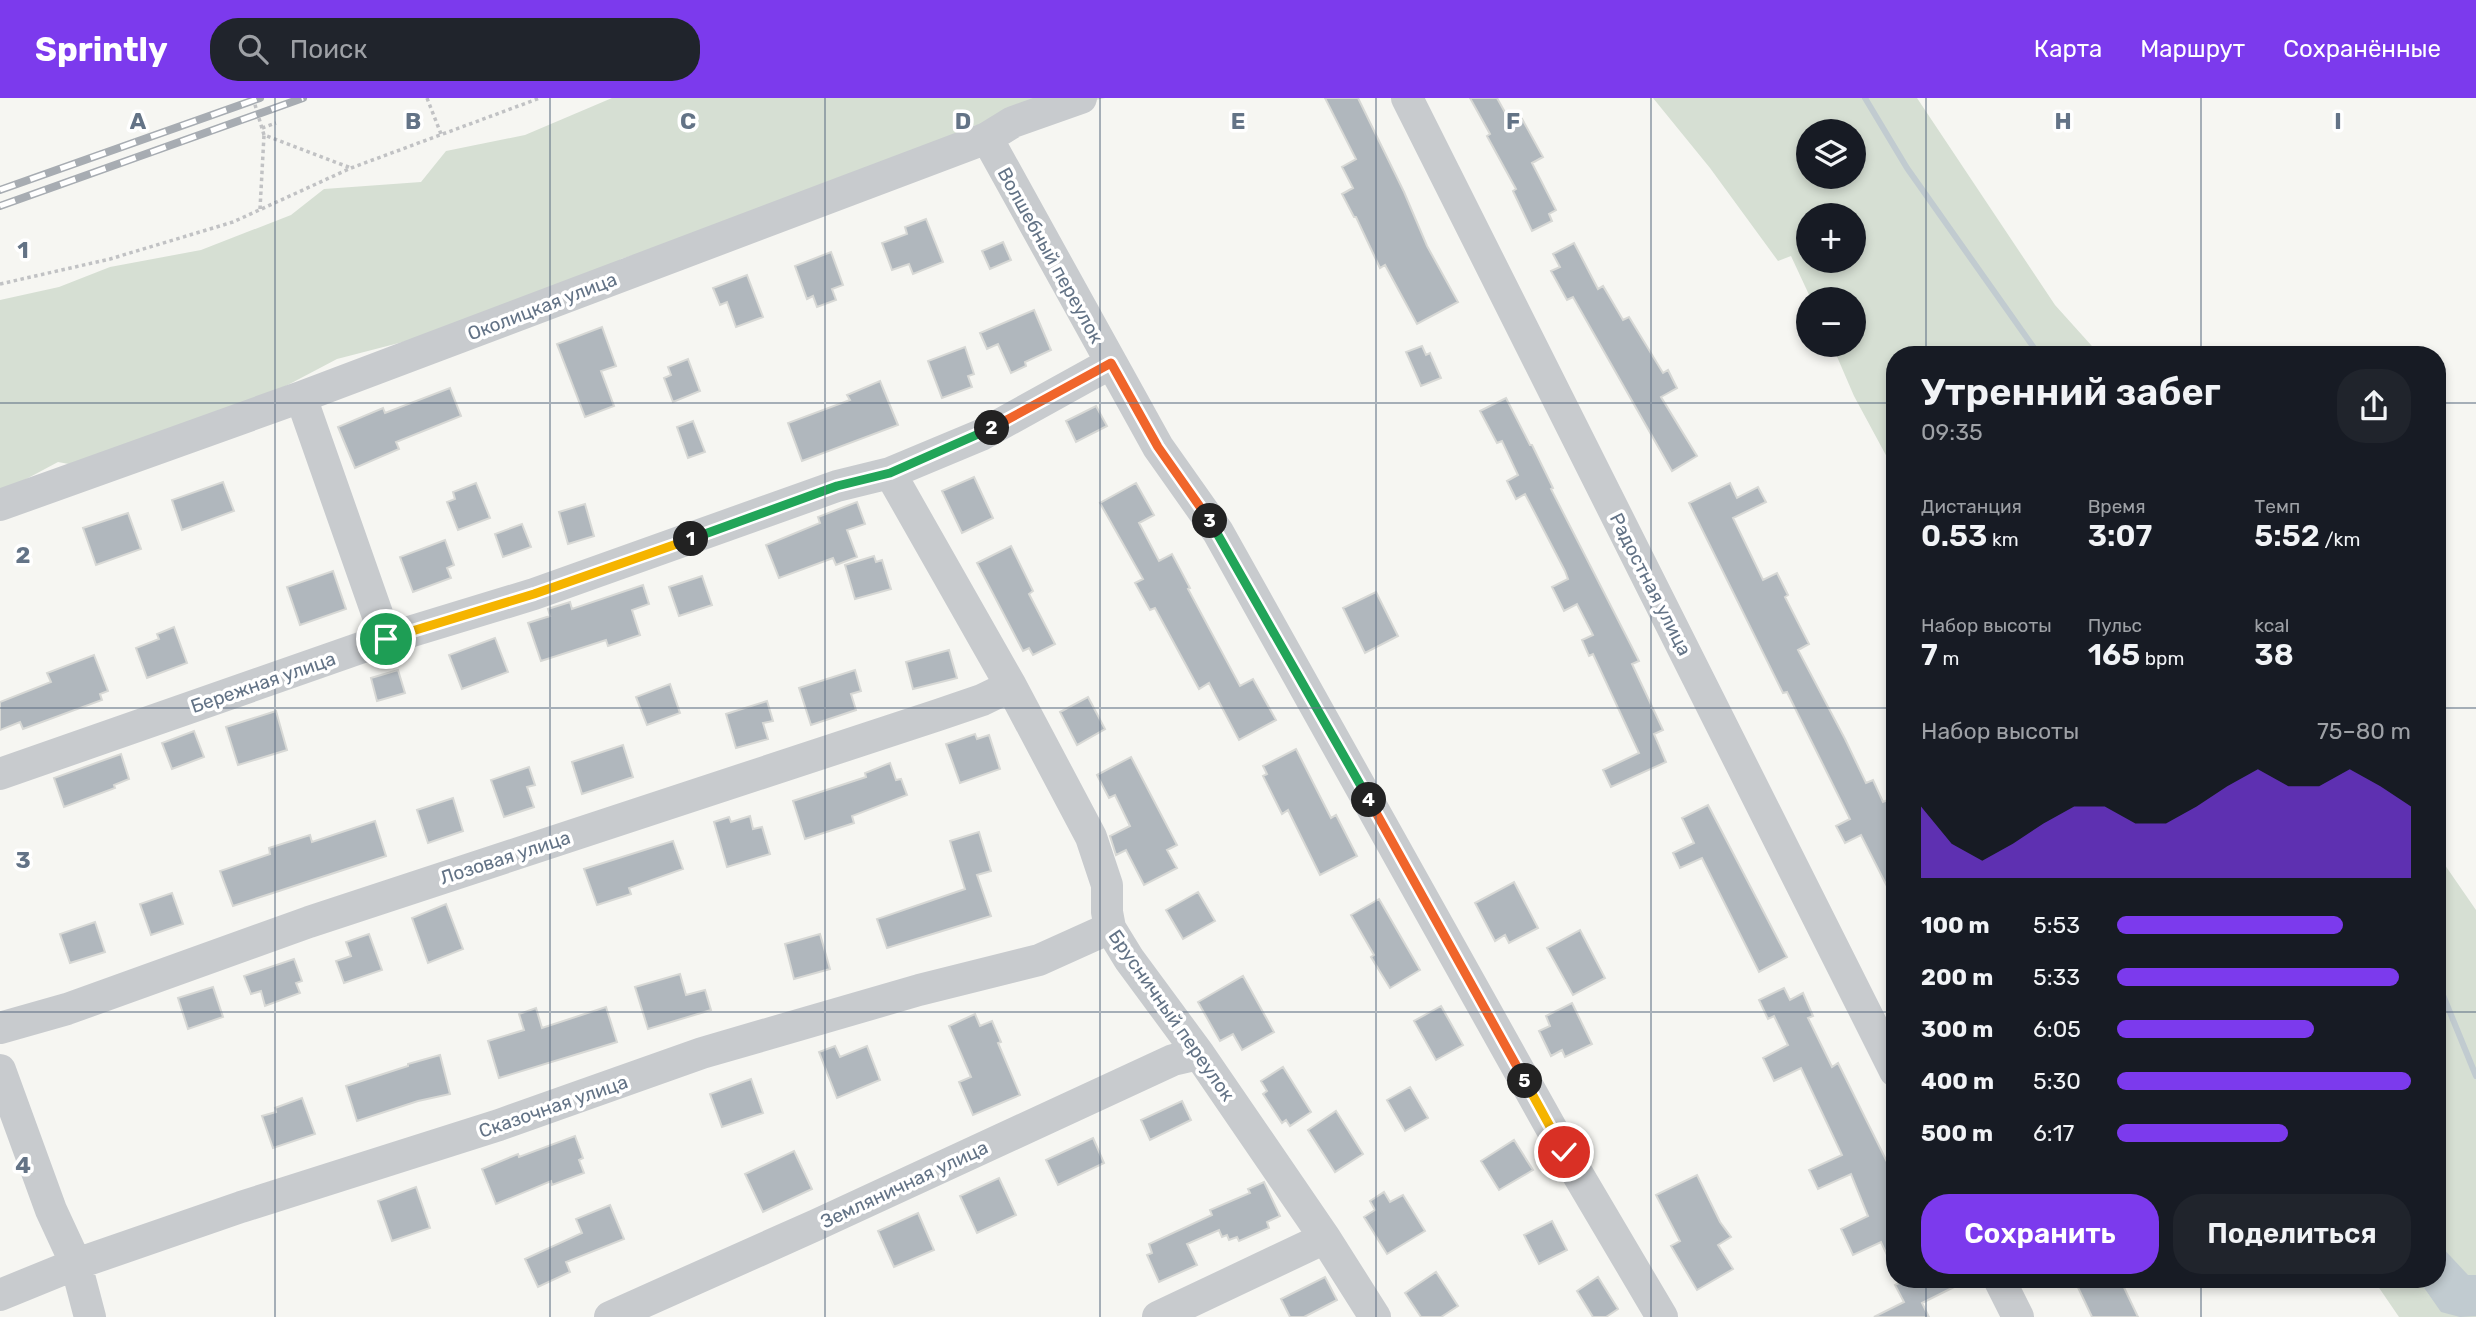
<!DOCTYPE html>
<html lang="ru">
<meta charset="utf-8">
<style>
:root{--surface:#171b24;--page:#20242c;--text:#f1f3f6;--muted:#9ea1a6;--accent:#7c3aed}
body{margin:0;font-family:Rubik,sans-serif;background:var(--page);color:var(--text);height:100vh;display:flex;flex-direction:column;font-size:26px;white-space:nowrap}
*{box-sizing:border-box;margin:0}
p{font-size:23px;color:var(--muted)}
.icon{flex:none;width:38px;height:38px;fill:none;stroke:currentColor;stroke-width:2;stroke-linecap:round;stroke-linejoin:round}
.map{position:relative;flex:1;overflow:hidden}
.panel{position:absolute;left:1886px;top:248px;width:560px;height:942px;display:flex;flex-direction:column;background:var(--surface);border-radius:28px;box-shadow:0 4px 10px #0003}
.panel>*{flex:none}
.fabs{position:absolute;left:1796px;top:21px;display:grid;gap:14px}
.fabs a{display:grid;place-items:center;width:70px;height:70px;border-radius:50%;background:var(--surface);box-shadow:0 4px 10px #0003;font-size:35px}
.pin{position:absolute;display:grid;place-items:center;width:60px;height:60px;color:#fff;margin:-30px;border:4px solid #fff;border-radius:50%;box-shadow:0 2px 7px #0007}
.km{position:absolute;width:35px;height:35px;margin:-18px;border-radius:50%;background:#222;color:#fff;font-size:19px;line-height:35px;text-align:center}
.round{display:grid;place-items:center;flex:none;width:74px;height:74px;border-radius:28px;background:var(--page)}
.headline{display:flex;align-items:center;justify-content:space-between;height:119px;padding:0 35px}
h1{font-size:38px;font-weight:600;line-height:52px}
.stats{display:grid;grid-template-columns:repeat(3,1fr);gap:10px;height:119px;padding:7px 35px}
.stats div{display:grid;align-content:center}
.stats b{font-size:30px;font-weight:600}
.stats small{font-size:19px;font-weight:400}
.stats p{font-size:19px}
.chart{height:196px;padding:14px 35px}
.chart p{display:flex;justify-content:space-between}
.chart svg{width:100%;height:126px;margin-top:7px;fill:var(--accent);opacity:.7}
.action{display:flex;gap:14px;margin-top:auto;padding:14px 35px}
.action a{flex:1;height:80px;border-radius:28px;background:var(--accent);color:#fff;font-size:28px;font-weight:600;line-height:80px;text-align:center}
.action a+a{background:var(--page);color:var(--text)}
ul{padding:0 35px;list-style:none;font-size:23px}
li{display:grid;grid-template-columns:112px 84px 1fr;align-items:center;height:52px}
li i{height:18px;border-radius:9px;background:var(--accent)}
header{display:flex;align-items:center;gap:42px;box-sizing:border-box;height:98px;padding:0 35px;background:var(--accent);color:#fff}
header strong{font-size:33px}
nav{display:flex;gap:38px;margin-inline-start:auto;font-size:24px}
.search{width:490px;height:63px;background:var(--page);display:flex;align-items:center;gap:18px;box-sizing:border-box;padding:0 24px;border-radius:28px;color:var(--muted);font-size:26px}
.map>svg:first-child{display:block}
</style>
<header>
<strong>Sprintly</strong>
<div class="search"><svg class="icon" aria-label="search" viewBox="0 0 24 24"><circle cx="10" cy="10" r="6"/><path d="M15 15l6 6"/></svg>Поиск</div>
<nav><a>Карта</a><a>Маршрут</a><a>Сохранённые</a></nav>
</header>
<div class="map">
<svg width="2476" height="1219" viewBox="0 0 2476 1219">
<rect width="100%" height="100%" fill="#f6f6f2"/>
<path fill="#d6dfd3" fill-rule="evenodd" d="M612 0H1105L973 28 774 113 621 161 573 200 337 261 240 312 101 372 58 364 0 395V202L59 189 110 169 201 152 291 117 324 91 421 84 446 53 525 37Z
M1653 0H1917L2055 207 2100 257H1895V374L1854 298 1832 247H1853V201H1811L1791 158 1778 163 1710 70ZM1808 33H1853V79H1808ZM1808 117H1853V163H1808Z
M2438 757 2476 812V1219H2399L2373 1181H2438Z"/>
<path fill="#c1cbd0" d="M2438 1145 2468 1177H2476V1218L2460 1219 2441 1214 2418 1181H2438Z"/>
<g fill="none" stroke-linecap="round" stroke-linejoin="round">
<path stroke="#c1cbd0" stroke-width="6" d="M1865 0 1907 70 2039 257
M2438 885 2476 978"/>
</g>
<path fill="#b0b7bd" stroke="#d7d8d5" stroke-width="2" d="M1325 0H1358L1404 94 1427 148 1458 204 1417 226 1385 167 1380 170 1356 119H1354L1342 96 1353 90 1342 69 1356 61Z
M1470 0H1497L1511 25 1521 19 1543 59 1532 65 1556 112 1549 116 1552 123 1532 133 1513 93 1516 91 1487 38 1490 36Z
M926 121 943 164 913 176 909 166 892 172 882 145 907 136 905 129Z
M1003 144 1011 162 990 171 982 153Z
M1574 145 1598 191 1603 188 1623 222 1629 219 1663 275 1668 272 1677 290 1661 299 1697 358 1672 373 1573 199 1567 202 1551 173 1560 169 1553 156Z
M831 154 843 187 832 191 836 202 817 209 813 198 807 201 795 168Z
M747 177 763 219 736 229 727 204 720 207 713 190Z
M1034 212 1051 252 1025 264 1026 268 1011 275 998 246 987 251 980 235Z
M602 229 616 268 601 273 614 308 585 319 557 246Z
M1422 248 1426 257 1430 255 1441 280 1421 288 1406 254Z
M965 249 974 276 968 278 972 289 942 300 928 263Z
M688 261 700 293 673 304 664 280 671 277 668 269Z
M880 283 898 327 802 363 788 325 850 302 847 297Z
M450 290 461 318 396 344 399 351 355 370 338 329 383 310 385 315Z
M1506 300 1530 347H1532L1553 390 1551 391 1639 563 1632 566 1663 632 1654 636 1666 664 1611 689 1603 672 1639 655 1593 556 1589 558 1582 542 1593 537 1577 506 1564 513 1552 489 1568 481 1565 473 1525 396 1516 401 1507 383 1518 377 1502 343 1497 345 1480 313Z
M1096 308 1107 328 1076 344 1066 323Z
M693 323 705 354 688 360 677 329Z
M974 379 993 420 962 435 942 393Z
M223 384 234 413 182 432 172 402Z
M476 385 490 420 458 432 447 404 455 401 453 394Z
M1136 385 1154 417 1139 425 1159 463 1172 456 1190 490 1188 491 1240 588 1253 581 1276 622 1239 642 1209 585 1199 591 1155 510 1150 512 1135 485 1143 481 1100 405Z
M1730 385 1737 400 1758 389 1766 404 1733 420 1763 482 1777 475 1788 497 1785 499 1809 546 1798 552 1845 641 1866 685 1873 682 1883 704 1890 701 1895 711V804L1861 737 1845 745 1836 728 1850 721 1787 594 1783 595 1689 405Z
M857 404 865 426 847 432 857 459 836 467 833 460 779 480 766 447 820 425 818 419Z
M585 406 594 438 568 446 559 414Z
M128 415 141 451 96 467 83 430Z
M522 426 531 449 503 459 495 436Z
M445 442 454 467 447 470 451 480 413 494 400 459Z
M1011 448 1033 493 1029 496 1055 546 1033 557 1029 550 1023 553 977 465Z
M874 458 876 464 882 462 891 491 855 501 845 467Z
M333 473 346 511 300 527 287 489Z
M702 478 712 507 679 518 669 489Z
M643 487 649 506 632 512 640 537 608 548 606 542 541 563 528 525 550 518 548 511 570 504 572 511Z
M1376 494 1398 538 1365 555 1343 510Z
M174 529 187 565 147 580 136 550 159 541 157 536Z
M495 540 508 574 462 591 449 557Z
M949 552 957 580 913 591 906 564Z
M94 557 108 593 100 596 102 602 23 631 20 624 0 632V604L51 584 47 575Z
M398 572 405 595 377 603 371 580Z
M855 572 861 593 851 596 856 612 811 627 799 590Z
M670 586 680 615 647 627 636 599Z
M1088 599 1105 631 1077 647 1060 614Z
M767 603 773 623 763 625 768 641 736 650 726 616Z
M276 613 287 652 238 667 226 629Z
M194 633 204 659 172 671 162 645Z
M975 636 977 641 989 637 1000 671 960 685 946 646Z
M623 647 633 679 582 696 572 664Z
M1296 651 1331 720 1336 717 1357 758 1320 777 1288 712 1282 716 1263 678 1267 676 1263 668Z
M121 656 129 681 114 687 115 690 64 709 54 680Z
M1131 659 1177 747 1167 752 1177 770 1144 787 1126 752 1116 757 1110 738 1130 728 1115 697 1109 700 1097 677Z
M890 665 896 682 901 681 907 697 852 718 854 725 805 741 793 703 866 679 865 675Z
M529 669 535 687 527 689 534 709 504 719 491 682Z
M453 700 463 733 428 745 417 712Z
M1708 707 1787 859 1759 874 1702 760 1680 770 1673 755 1694 745 1682 720Z
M750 718 753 731 762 729 770 756 727 769 714 724 729 719 731 724Z
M375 723 386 758 233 808 220 773 270 756 269 750 310 737 312 744Z
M979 734 991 773 977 777 991 818 887 850 877 821 965 791 950 743Z
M673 743 683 771 629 790 631 796 597 807 584 771Z
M1514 784 1538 830 1509 845 1505 837 1495 843 1475 805Z
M1198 794 1215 823 1183 841 1166 812Z
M172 795 183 826 151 837 140 806Z
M1379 801 1420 872 1390 890 1371 859 1374 857 1351 817Z
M446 806 463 851 428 865 412 820Z
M95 824 105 854 70 865 60 836Z
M1580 832 1605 880 1573 897 1547 850Z
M369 836 382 872 344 885 336 863 351 858 346 844Z
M820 836 830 871 794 881 785 846Z
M294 861 302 883 296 885 300 895 265 908 261 893 251 896 244 878Z
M680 876 686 897 705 892 711 912 648 931 635 889Z
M1243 878 1274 934 1242 952 1233 936 1220 943 1198 904Z
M213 889 223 919 188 931 178 900Z
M1784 890 1790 902 1803 895 1813 918 1808 920 1832 969 1838 965 1895 1080V1174L1881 1144 1853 1157 1841 1131 1868 1118 1851 1076 1818 1091 1809 1072 1842 1057 1801 970 1774 983 1763 960 1788 947 1774 918 1768 921 1759 902Z
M1572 905 1592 946 1565 959 1562 952 1551 958 1539 933 1550 928 1546 918Z
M1441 908 1463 947 1436 962 1414 923Z
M606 909 617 944 499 980 488 943 524 932 519 916 536 910 542 930Z
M975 916 980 928 992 923 1001 944 998 945 1020 997 973 1017 959 984 971 979 949 928Z
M835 948 840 959 867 948 880 982 837 1000 819 954Z
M440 957 450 996 418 1003 357 1023 346 988 408 968V966Z
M1283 969 1311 1014 1290 1028 1286 1022 1282 1025 1263 996 1267 993 1261 983Z
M751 981 763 1015 722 1029 710 996Z
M1410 989 1428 1020 1405 1033 1387 1002Z
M302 1000 315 1036 273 1050 262 1018 276 1014 275 1010Z
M1182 1003 1191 1022 1150 1042 1141 1022Z
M1336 1013 1363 1056 1335 1074 1308 1032Z
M575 1038 583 1060 579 1062 584 1075 552 1087 551 1083 496 1106 482 1071 518 1056 519 1059Z
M1093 1040 1104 1065 1058 1087 1046 1062Z
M1514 1042 1533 1072 1499 1092 1481 1063Z
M794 1053 812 1091 763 1114 745 1076Z
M1697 1077 1720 1124 1731 1139 1718 1147 1733 1171 1697 1192 1671 1148 1680 1143 1656 1097Z
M999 1080 1016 1117 977 1135 960 1098Z
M1264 1084 1280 1118 1267 1124 1269 1130 1239 1143 1237 1139 1229 1142 1227 1137 1222 1139 1219 1132 1187 1146 1197 1167 1159 1184 1147 1157 1152 1155 1149 1146 1212 1117 1210 1112 1250 1095 1248 1091Z
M416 1089 430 1130 392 1143 378 1103Z
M1384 1094 1390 1104 1403 1097 1425 1133 1387 1156 1364 1119 1375 1112 1370 1103Z
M610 1107 624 1141 566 1164 570 1174 538 1189 525 1161 582 1135 576 1121Z
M918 1115 934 1152 894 1169 878 1133Z
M1552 1123 1567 1152 1539 1166 1524 1137Z
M1436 1174 1458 1208 1441 1219H1421L1405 1195Z
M1325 1179 1337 1202 1304 1219H1290L1281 1201Z
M1598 1179 1618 1211 1606 1219H1593L1577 1193Z
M1907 1181H1970L1922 1205 1929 1219H1874L1904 1204 1895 1187Z
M2074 1181H2120L2138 1219H2092Z"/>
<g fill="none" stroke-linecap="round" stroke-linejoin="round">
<path stroke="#c1c2c4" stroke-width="3.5" stroke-dasharray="3.5 3.5" stroke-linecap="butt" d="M253 0 264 37 351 70
M427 0 441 36
M262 30 276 25
M260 111 264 37
M0 186 110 161 233 124 351 70 540 0"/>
<path stroke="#c8cbce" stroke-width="32" d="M1407 0 1895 973
M987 40 1158 349 1218 434 1564 1053 1662 1219
M301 299 386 541
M890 375 1011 588 1091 739 1107 787V814L1110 830 1129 861 1199 956 1325 1140 1375 1219
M0 407 301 299 987 40 1013 24 1081 0
M0 676 386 541 534 496 837 388 890 375 981 337 1111 265
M0 930 67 911 309 824 938 617 982 602 1011 588
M0 972 51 1112 76 1166 90 1219
M1999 1181 2018 1219
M0 1197 76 1166 241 1109 499 1027 702 955 919 892 1039 862 1110 830
M610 1219 816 1127 1173 962 1199 956
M1158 1219 1325 1140"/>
<g stroke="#a7acb2" stroke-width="8">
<path id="rail" d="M0 92 260 0
M0 108 303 0"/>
</g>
<use href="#rail" stroke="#fff" stroke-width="5" stroke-dasharray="16" stroke-linecap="butt"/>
</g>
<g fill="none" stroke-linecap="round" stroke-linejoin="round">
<g stroke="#fff" stroke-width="14">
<path id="split-1" d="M386 541 534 496 691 441"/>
</g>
<g stroke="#fff" stroke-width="14">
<path id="split-2" d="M691 441 837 388 890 375 992 330"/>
</g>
<g stroke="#fff" stroke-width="14">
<path id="split-3" d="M992 330 1111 265 1158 349 1210 423"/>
</g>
<g stroke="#fff" stroke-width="14">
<path id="split-4" d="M1210 423 1369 702"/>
</g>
<g stroke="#fff" stroke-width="14">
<path id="split-5" d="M1369 702 1525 983"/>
</g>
<g stroke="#fff" stroke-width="14">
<path id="split-6" d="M1525 983 1564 1054"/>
</g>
<use href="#split-1" stroke="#f5b400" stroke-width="9"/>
<use href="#split-2" stroke="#22a559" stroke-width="9"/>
<use href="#split-3" stroke="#f0652b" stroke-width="9"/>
<use href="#split-4" stroke="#22a559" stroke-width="9"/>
<use href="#split-5" stroke="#f0652b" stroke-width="9"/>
<use href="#split-6" stroke="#f5b400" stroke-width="9"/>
</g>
<path fill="none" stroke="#637386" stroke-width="2" stroke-opacity="0.55" d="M275 0V1219M550 0V1219M825 0V1219M1100 0V1219M1376 0V1219M1651 0V1219M1926 0V257M2201 0V257M0 305H1895M2438 305H2476M0 610H1895M2438 610H2476M0 914H1895M2438 914H2476M1926 1181V1219M2201 1181V1219"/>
<g text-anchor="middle" stroke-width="7" stroke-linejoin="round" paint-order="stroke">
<g font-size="19" fill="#637386" stroke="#fff">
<text transform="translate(1051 157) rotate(61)" y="7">Волшебный переулок</text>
<text transform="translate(542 208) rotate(-21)" y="7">Околицкая улица</text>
<text transform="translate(1651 486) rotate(63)" y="7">Радостная улица</text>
<text transform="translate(263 584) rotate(-19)" y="7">Бережная улица</text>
<text transform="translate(505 759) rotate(-18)" y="7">Лозовая улица</text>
<text transform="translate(1172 917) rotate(55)" y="7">Брусничный переулок</text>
<text transform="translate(553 1008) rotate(-19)" y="7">Сказочная улица</text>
<text transform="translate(904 1086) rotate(-25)" y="7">Земляничная улица</text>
</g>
</g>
<g font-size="23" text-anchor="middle" font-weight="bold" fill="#637386" stroke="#fff" stroke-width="7" stroke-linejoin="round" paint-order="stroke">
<text x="138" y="31">A</text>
<text x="413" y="31">B</text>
<text x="688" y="31">C</text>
<text x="963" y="31">D</text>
<text x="1238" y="31">E</text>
<text x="1513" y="31">F</text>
<text x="2063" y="31">H</text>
<text x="2338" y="31">I</text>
<text x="23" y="160">1</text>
<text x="23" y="465">2</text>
<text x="23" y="770">3</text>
<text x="23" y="1075">4</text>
</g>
</svg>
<div class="fabs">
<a><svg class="icon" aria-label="layers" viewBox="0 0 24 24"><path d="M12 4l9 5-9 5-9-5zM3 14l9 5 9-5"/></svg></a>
<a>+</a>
<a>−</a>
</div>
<div class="pin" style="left:386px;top:541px;background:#1e9e55"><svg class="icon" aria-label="arrive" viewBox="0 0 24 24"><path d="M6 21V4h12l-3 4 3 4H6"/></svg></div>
<div class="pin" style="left:1564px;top:1054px;background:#d93025"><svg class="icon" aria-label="check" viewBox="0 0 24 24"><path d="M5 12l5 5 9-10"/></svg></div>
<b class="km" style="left:691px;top:441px">1</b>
<b class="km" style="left:992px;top:330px">2</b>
<b class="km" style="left:1210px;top:423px">3</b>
<b class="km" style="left:1369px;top:702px">4</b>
<b class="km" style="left:1525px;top:983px">5</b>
<section class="panel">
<div class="headline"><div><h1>Утренний забег</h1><p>09:35</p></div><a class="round"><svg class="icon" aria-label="share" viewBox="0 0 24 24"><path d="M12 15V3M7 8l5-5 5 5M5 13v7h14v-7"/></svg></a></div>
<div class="stats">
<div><p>Дистанция</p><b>0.53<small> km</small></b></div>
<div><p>Время</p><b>3:07</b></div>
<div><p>Темп</p><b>5:52<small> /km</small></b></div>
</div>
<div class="stats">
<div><p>Набор высоты</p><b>7<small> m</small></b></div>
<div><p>Пульс</p><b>165<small> bpm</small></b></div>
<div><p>kcal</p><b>38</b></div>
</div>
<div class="chart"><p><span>Набор высоты</span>75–80 m</p>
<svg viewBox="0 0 160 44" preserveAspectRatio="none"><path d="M0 44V19L10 32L20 38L30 32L40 25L50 19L60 19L70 25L80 25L90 19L100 12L110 6L120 12L130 12L140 6L150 12L160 19V44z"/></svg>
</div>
<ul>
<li><b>100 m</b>5:53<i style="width:77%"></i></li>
<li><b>200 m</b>5:33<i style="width:96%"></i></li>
<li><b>300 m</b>6:05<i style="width:67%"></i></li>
<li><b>400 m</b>5:30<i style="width:100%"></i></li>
<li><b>500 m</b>6:17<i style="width:58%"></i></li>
</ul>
<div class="action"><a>Сохранить</a><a>Поделиться</a></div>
</section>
</div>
